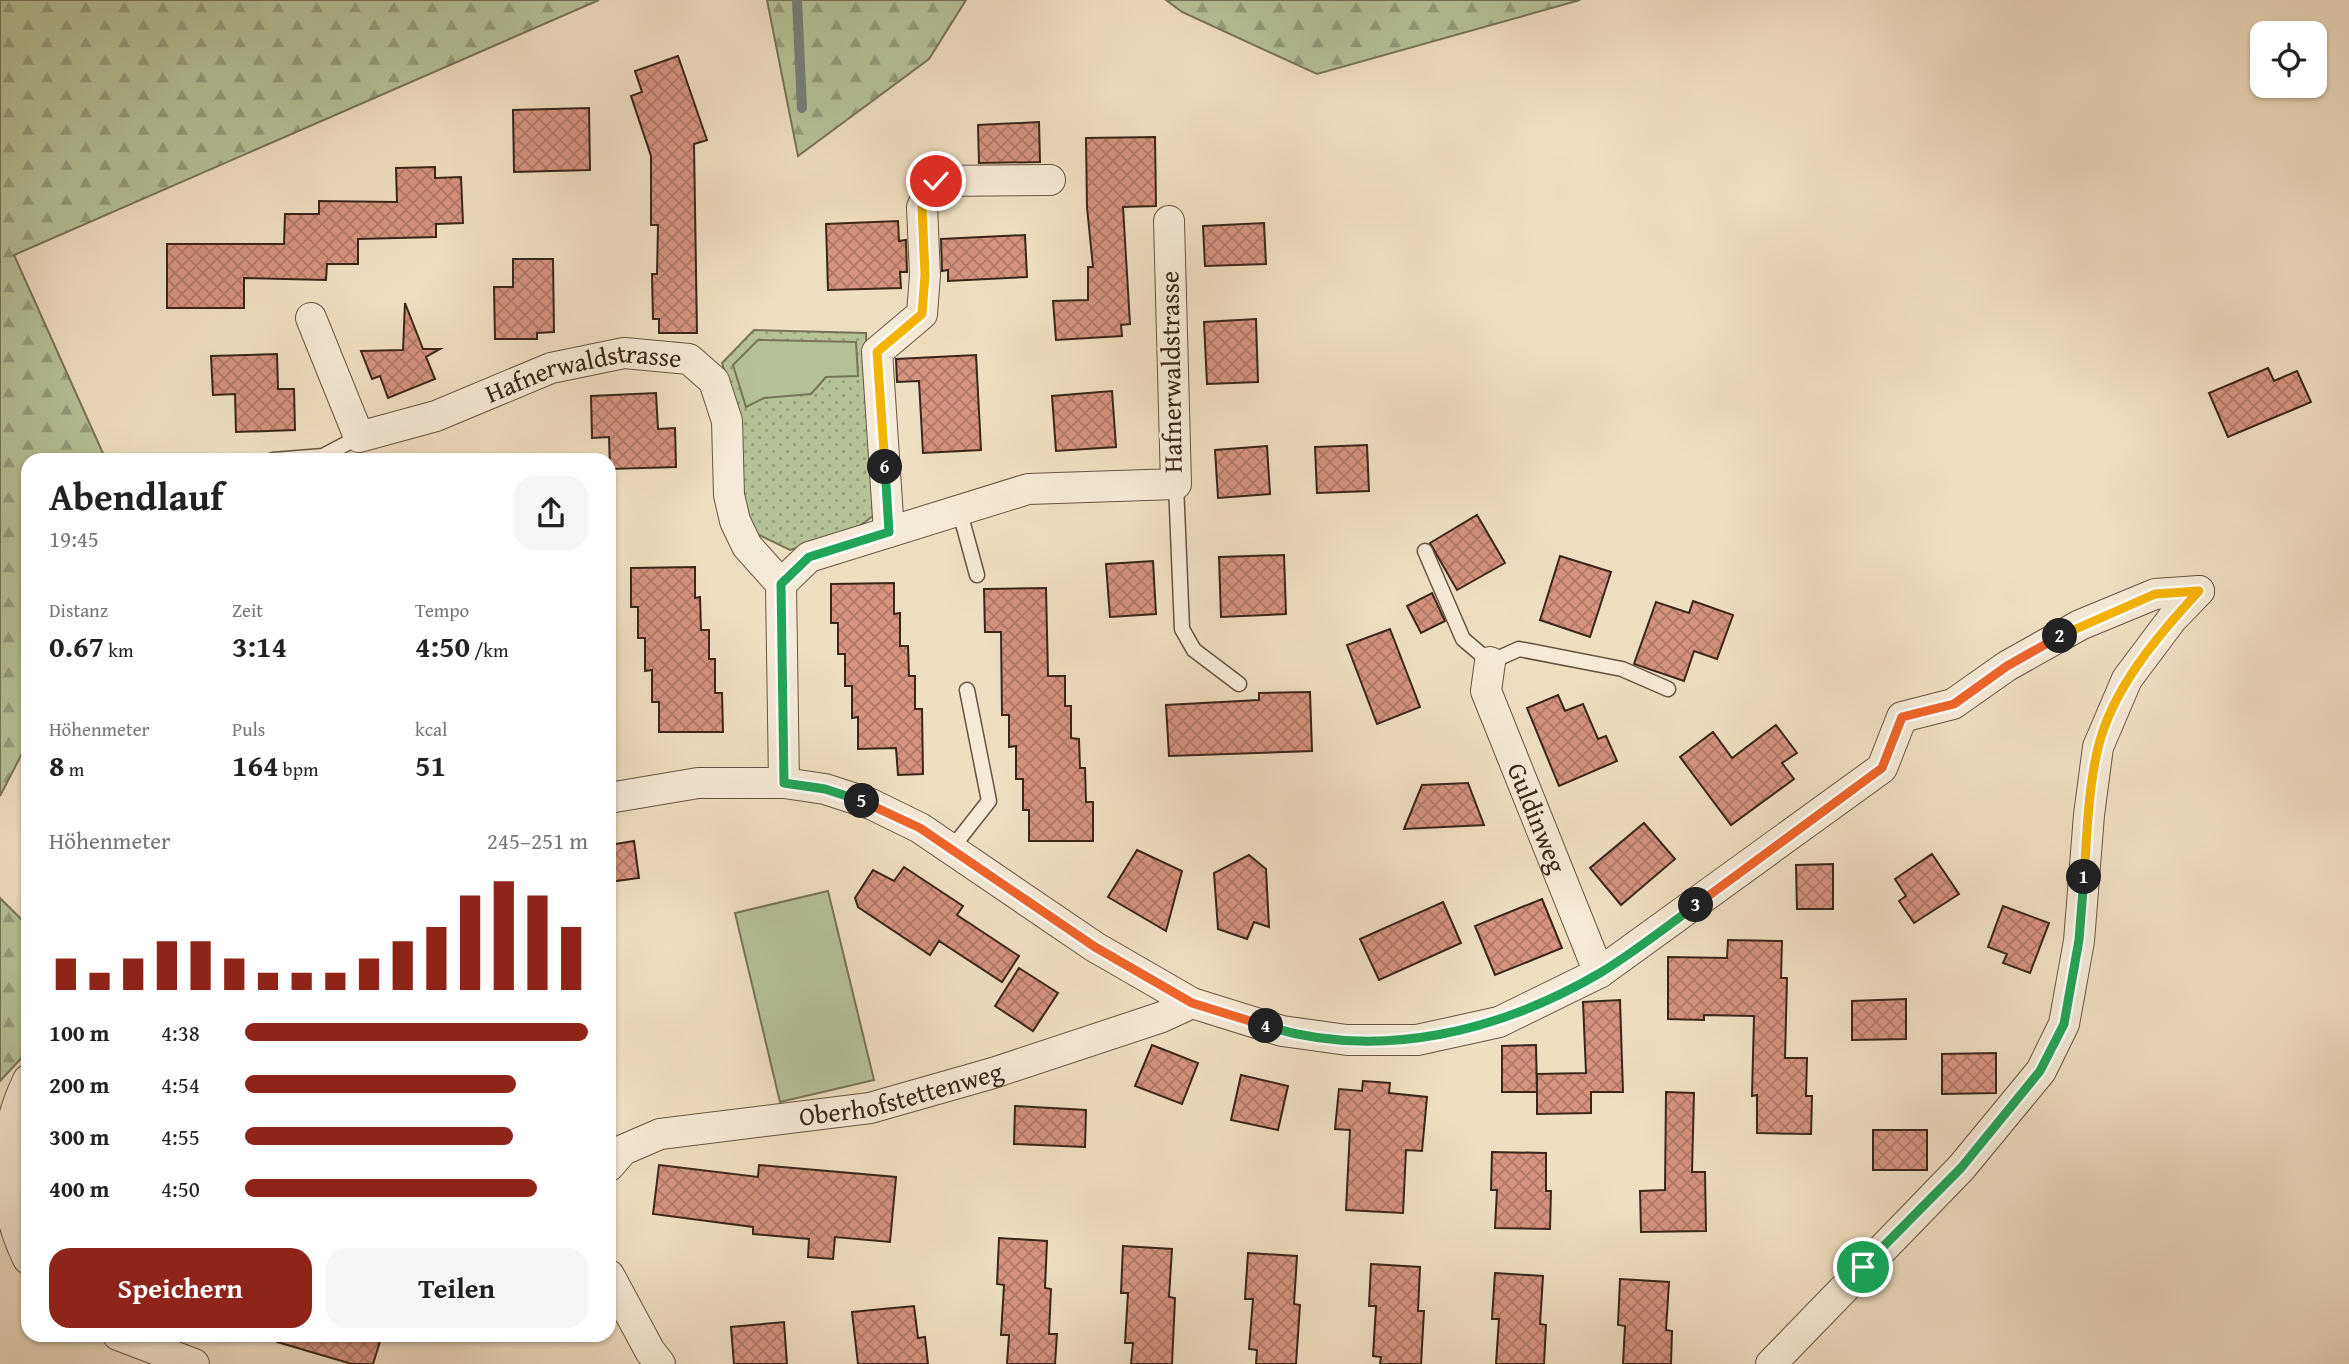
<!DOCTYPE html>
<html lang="de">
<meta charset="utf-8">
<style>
:root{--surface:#fff;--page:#f6f6f6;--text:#222;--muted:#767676;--accent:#8f2418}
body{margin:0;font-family:"Gentium Book Plus",serif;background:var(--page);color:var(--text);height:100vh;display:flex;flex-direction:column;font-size:26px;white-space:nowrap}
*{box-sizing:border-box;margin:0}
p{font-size:23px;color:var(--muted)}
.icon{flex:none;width:38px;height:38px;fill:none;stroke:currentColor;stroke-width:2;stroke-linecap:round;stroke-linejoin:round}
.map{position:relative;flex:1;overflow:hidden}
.side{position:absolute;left:21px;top:453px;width:595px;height:889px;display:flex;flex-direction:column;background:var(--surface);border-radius:21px;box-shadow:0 2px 5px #0004}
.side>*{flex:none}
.fabs{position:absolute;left:2250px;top:21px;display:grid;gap:14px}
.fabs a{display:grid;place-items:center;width:77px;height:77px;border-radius:14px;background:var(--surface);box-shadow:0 2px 5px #0004;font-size:35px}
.pin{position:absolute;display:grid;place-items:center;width:60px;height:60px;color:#fff;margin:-30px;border:4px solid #fff;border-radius:50%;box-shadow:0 2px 7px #0007}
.km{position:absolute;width:35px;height:35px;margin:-18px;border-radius:50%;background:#222;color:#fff;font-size:19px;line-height:35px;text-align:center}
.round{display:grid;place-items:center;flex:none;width:74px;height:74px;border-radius:21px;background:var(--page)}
.head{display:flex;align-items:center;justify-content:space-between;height:119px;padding:0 28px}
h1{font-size:38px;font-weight:700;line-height:52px}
.stats{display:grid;grid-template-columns:repeat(3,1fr);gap:10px;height:119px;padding:7px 28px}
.stats div{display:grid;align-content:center}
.stats b{font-size:30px;font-weight:700}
.stats small{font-size:19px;font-weight:400}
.stats p{font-size:19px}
.chart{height:196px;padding:14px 28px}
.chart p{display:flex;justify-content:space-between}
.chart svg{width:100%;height:126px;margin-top:7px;stroke:var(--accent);stroke-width:6}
.button{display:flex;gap:14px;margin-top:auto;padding:14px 28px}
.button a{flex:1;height:80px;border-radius:21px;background:var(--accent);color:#fff;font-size:28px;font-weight:700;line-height:80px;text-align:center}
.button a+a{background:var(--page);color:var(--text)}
ul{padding:0 28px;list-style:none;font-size:23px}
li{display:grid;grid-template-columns:112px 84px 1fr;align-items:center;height:52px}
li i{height:18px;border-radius:9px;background:var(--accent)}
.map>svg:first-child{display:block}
</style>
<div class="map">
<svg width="2349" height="1364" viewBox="0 0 2349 1364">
<defs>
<pattern id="forest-firs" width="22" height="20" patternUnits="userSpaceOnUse" patternTransform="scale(1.75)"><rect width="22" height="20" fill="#b5c296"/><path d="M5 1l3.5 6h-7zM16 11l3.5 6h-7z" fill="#949d7a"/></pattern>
<pattern id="park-dots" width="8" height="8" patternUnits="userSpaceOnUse" patternTransform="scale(1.75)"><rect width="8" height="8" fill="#b5c296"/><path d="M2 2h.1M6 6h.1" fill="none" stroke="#949d7a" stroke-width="1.8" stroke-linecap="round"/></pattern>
<pattern id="building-cross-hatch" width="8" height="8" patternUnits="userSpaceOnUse" patternTransform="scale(1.75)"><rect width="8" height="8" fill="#d6937e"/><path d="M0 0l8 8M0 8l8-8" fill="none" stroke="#af7866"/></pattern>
</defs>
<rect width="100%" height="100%" fill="#efdfc1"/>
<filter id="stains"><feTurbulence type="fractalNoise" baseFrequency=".00286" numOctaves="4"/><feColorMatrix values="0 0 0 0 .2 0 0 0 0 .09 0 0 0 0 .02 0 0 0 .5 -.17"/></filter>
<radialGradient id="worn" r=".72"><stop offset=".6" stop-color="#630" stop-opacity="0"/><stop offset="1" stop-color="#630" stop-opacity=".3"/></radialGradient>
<path fill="url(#forest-firs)" stroke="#787458" stroke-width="2" d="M0 0H599L14 255 106 460H28V742L0 796Z
M767 0H966L929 59 798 156Z
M1166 0H1580L1317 74 1182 12Z
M0 898 28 926V1051L0 1081Z"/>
<path fill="url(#park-dots)" stroke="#787458" stroke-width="2" d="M754 330 866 333 873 516 850 533 790 550 751 531 742 505 740 419 722 363Z"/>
<path fill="#b5c296" stroke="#787458" stroke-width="2" d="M758 340 856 342 858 376 826 377 811 394 764 398 746 407 733 365Z
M828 891 874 1080 780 1102 735 913Z"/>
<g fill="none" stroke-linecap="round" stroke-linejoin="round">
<path stroke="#757f7b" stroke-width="10" d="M797 0 802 108"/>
</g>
<path fill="url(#building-cross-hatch)" stroke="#3a261a" stroke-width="2" d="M678 56 707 140 694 144 697 333H659V319H653L652 274H657L658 225H651V156L631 96 642 92 635 71Z
M589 108 590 170 514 172 513 110Z
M1039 122 1040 162 979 163 978 125Z
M1155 137 1156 206 1123 207 1130 324 1121 325 1122 336 1056 340 1053 301 1088 300V267H1093L1087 207 1086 138Z
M435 167V178L461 177 463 223 436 224V237L358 239V264H327L326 280 244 278V308H167V244H284L285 214H319V201L397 202 396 168Z
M898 221 899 241 906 240 907 272H900L901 288 828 290 826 224Z
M1264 223 1266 264 1205 266 1203 226Z
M1025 235 1027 277 948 281V270L942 271 941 239Z
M513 259H553L554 332 537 333V339H495L494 287H513Z
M405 303 423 349H440L426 357 435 379 388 398 380 376 372 379 361 351 403 350Z
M1256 319 1258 382 1207 384 1204 322Z
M277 354 278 389H294L295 430 236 432 235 394 213 395 211 356Z
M976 355 981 450 923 453 919 381 897 382 896 359Z
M2268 368 2274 381 2297 371 2311 402 2228 437 2209 393Z
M1112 391 1116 447 1056 451 1052 396Z
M656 393 658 429 675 428 676 467 610 469 609 437 592 438 591 396Z
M1367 445 1369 491 1317 493 1315 447Z
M1267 446 1270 494 1218 498 1215 450Z
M1477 515 1505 563 1457 590 1430 543Z
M1284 555 1286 614 1221 617 1219 557Z
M1560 556 1611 572 1590 637 1540 620Z
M1153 561 1156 614 1110 617 1106 564Z
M695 567V598L700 597 701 630H709V659H715V693H722L723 732H659V702H652V670L645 671V638H638V607H631V568Z
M894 583V614L900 613V646H908L909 676H915V709H922L923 774 898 775 896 748 858 749V717L852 718V686H845V654H838V623H831V584Z
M1046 588 1048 676H1065V706H1071V738L1079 739 1080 768H1085L1086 802H1093V841H1029V810H1023V779H1016V746L1009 747V715H1002L1001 632H985L984 589Z
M1432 593 1445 621 1421 633 1407 606Z
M1693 601 1733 615 1717 659 1694 651 1684 681 1634 664 1656 602 1689 613Z
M1390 629 1420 707 1377 724 1347 645Z
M1310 692 1312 751 1169 756 1166 705 1259 700V693Z
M1558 695 1565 711 1583 704 1598 739 1606 736 1617 761 1559 786 1527 708Z
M1776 725 1797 753 1782 763 1794 779 1731 825 1680 757 1713 732 1732 758Z
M1468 783 1484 825 1404 829 1422 785Z
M1644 823 1675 859 1621 905 1590 868Z
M634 841 639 878 609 882V845Z
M1137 850 1182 871 1166 931 1108 897Z
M1932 854 1959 894 1914 923 1899 901 1906 896 1895 879Z
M1249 855 1266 869 1269 927 1254 922 1247 939 1218 929 1214 873Z
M1833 864V909H1797L1796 865Z
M904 867 963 906 957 915 1019 956 1002 982 939 941 930 955 858 907 855 898 873 870 894 881Z
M1542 899 1562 948 1495 975 1475 926Z
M1443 902 1461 943 1379 980 1360 939Z
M2003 906 2049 923 2030 973 2003 963 2007 954 1988 947Z
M1728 940 1782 941 1781 978H1787L1785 1058H1807L1806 1096H1812L1811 1134 1757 1133V1095L1752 1096 1754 1016 1704 1015V1020L1668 1019V957L1727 958Z
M1019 968 1058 993 1033 1031 995 1006Z
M1906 999V1039L1852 1040V1001Z
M1620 1000 1623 1092H1591V1113L1537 1114V1074L1586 1073 1583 1002Z
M1152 1045 1198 1063 1182 1104 1135 1086Z
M1536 1045 1537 1092H1502V1046Z
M1996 1053V1093L1942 1094V1054Z
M1241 1075 1288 1086 1278 1130 1231 1120Z
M1363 1081 1390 1083 1389 1093 1427 1097 1422 1151 1406 1150 1403 1213 1346 1210 1350 1130 1335 1129 1339 1089 1362 1091Z
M1666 1092 1694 1093 1692 1172H1705L1706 1231 1641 1232 1640 1191 1665 1190Z
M1015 1106 1086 1110 1085 1147 1014 1144Z
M1873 1130H1927V1170H1873Z
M1492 1152 1546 1153V1191H1551L1550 1229 1495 1228 1497 1190H1491Z
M659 1165 758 1177 759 1165 896 1177 890 1242 835 1237 833 1259 808 1257 809 1239 753 1234V1227L653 1214Z
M999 1238 1047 1241 1045 1288 1051 1289 1049 1334H1057L1055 1364H1007L1009 1335H1001L1004 1285 997 1284Z
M1123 1246 1172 1249 1169 1297 1175 1298 1172 1364H1131L1133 1343H1125L1128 1293H1121Z
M1248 1253 1297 1256 1294 1304 1300 1305 1296 1364H1256L1257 1350 1249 1349 1253 1299H1245Z
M1371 1264 1420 1267 1418 1311H1424L1421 1364H1380L1381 1357 1373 1356 1376 1306H1369Z
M1495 1273 1543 1276 1540 1324 1546 1325 1544 1364H1496L1499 1319H1492Z
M1620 1279 1669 1282 1666 1330 1672 1331 1671 1364H1623L1625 1326 1618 1325Z
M914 1306 918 1338 925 1337 928 1364H858L852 1312Z
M784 1322 787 1364H734L731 1327Z
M278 1335H382L373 1364H352L277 1342Z"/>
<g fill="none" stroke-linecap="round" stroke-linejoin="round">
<g stroke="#675444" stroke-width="17">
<path id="lane" d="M273 460 323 456 359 437
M1176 484 1182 629 1194 650 1239 684
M959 509 977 575
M1425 551 1463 639 1490 662 1519 649 1622 669 1668 689
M952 848 989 801 967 690"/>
</g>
<g stroke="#675444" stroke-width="32">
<g id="street">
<path id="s1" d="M311 318 359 437 436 416 551 368 624 353 689 359 714 381 727 421 729 495 735 521 747 546 781 584 784 783"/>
<path d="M889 532 877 352 922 314 925 275 922 207 936 181 1050 180"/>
<path d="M781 584 809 557 1028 489 1176 484 1169 221"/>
<path id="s2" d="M1490 662 1486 691 1599 973"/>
<path d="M609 798 698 783H784L825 789 871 804 920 828 1095 947 1192 1003 1282 1031 1347 1040H1417L1499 1022 1599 973 1882 768 1902 717 1953 704 2007 666 2080 625 2155 594 2199 591"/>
<path d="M28 1080C0 1137 0 1202 28 1259"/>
<path id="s3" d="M609 1166 623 1150 660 1134 870 1108 993 1073 1162 1017 1192 1003"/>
<path d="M609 1275 650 1351 660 1364"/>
<path d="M118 1335 194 1364"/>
<path d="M1771 1364 1961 1168 2041 1071 2064 1024 2079 941 2089 815 2098 747 2127 679 2172 619 2199 591"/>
</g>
</g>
<use href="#lane" stroke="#f5ead7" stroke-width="14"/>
<use href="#street" stroke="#f5ead7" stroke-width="30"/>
</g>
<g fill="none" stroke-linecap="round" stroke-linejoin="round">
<g stroke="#fff" stroke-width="14">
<path id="split-1" d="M1863 1267 1961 1168 2040 1071 2064 1024 2079 940 2084 877"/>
</g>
<g stroke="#fff" stroke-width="14">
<path id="split-2" d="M2060 636 2155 594 2199 591C2158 635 2112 689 2098 748 2088 789 2087 835 2084 877"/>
</g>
<g stroke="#fff" stroke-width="14">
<path id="split-3" d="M1696 905 1882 768 1902 717 1954 704 2007 666 2060 636"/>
</g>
<g stroke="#fff" stroke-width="14">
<path id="split-4" d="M1266 1026C1380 1061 1499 1032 1600 973 1633 953 1665 928 1696 905"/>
</g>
<g stroke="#fff" stroke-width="14">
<path id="split-5" d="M862 801 920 828 1095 947 1192 1003 1266 1026"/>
</g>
<g stroke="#fff" stroke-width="14">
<path id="split-6" d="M862 801 825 789 784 783 781 584 809 557 889 532 885 467"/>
</g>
<g stroke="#fff" stroke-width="14">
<path id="split-7" d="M885 467 877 352 922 314 925 275 922 207 936 181"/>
</g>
<use href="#split-1" stroke="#22a559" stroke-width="9"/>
<use href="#split-2" stroke="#f5b400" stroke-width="9"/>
<use href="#split-3" stroke="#f0652b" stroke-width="9"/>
<use href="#split-4" stroke="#22a559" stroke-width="9"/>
<use href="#split-5" stroke="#f0652b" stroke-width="9"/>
<use href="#split-6" stroke="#22a559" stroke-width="9"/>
<use href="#split-7" stroke="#f5b400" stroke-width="9"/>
</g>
<g text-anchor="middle" stroke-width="5" stroke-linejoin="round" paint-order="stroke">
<g font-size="26" fill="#3a261a" stroke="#f5ead7">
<text transform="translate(1171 372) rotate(-91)" y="9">Hafnerwaldstrasse</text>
<text dy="9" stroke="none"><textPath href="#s1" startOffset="364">Hafnerwaldstrasse</textPath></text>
<text dy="9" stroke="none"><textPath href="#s2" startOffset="166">Guldinweg</textPath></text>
<text dy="9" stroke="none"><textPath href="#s3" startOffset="306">Oberhofstettenweg</textPath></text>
</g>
</g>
<rect width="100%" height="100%" filter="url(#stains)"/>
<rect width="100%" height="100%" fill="url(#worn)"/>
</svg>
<div class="fabs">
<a><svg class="icon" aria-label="locate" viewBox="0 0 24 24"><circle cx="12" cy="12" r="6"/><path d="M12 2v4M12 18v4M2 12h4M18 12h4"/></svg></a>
</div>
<div class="pin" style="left:1863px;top:1267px;background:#1e9e55"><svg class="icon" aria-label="arrive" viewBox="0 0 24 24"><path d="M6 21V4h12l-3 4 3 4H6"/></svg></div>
<div class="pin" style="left:936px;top:181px;background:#d93025"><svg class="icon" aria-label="check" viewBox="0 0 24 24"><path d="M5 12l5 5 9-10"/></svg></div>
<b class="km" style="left:2084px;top:877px">1</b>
<b class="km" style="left:2060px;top:636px">2</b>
<b class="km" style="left:1696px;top:905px">3</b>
<b class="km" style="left:1266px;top:1026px">4</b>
<b class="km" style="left:862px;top:801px">5</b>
<b class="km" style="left:885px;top:467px">6</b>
<section class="side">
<div class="head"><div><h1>Abendlauf</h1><p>19:45</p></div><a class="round"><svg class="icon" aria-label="share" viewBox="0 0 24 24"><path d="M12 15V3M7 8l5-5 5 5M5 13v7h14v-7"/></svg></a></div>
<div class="stats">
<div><p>Distanz</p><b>0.67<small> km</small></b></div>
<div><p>Zeit</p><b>3:14</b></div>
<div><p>Tempo</p><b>4:50<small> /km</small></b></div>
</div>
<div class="stats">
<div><p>Höhenmeter</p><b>8<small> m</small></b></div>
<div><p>Puls</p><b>164<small> bpm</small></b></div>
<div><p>kcal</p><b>51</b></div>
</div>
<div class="chart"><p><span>Höhenmeter</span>245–251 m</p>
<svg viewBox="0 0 160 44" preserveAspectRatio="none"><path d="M5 44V33M15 44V38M25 44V33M35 44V27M45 44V27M55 44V33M65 44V38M75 44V38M85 44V38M95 44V33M105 44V27M115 44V22M125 44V11M135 44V6M145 44V11M155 44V22"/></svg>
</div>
<ul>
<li><b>100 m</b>4:38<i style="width:100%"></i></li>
<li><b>200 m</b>4:54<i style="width:79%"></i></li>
<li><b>300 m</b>4:55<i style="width:78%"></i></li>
<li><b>400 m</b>4:50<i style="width:85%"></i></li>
</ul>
<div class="button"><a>Speichern</a><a>Teilen</a></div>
</section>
</div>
